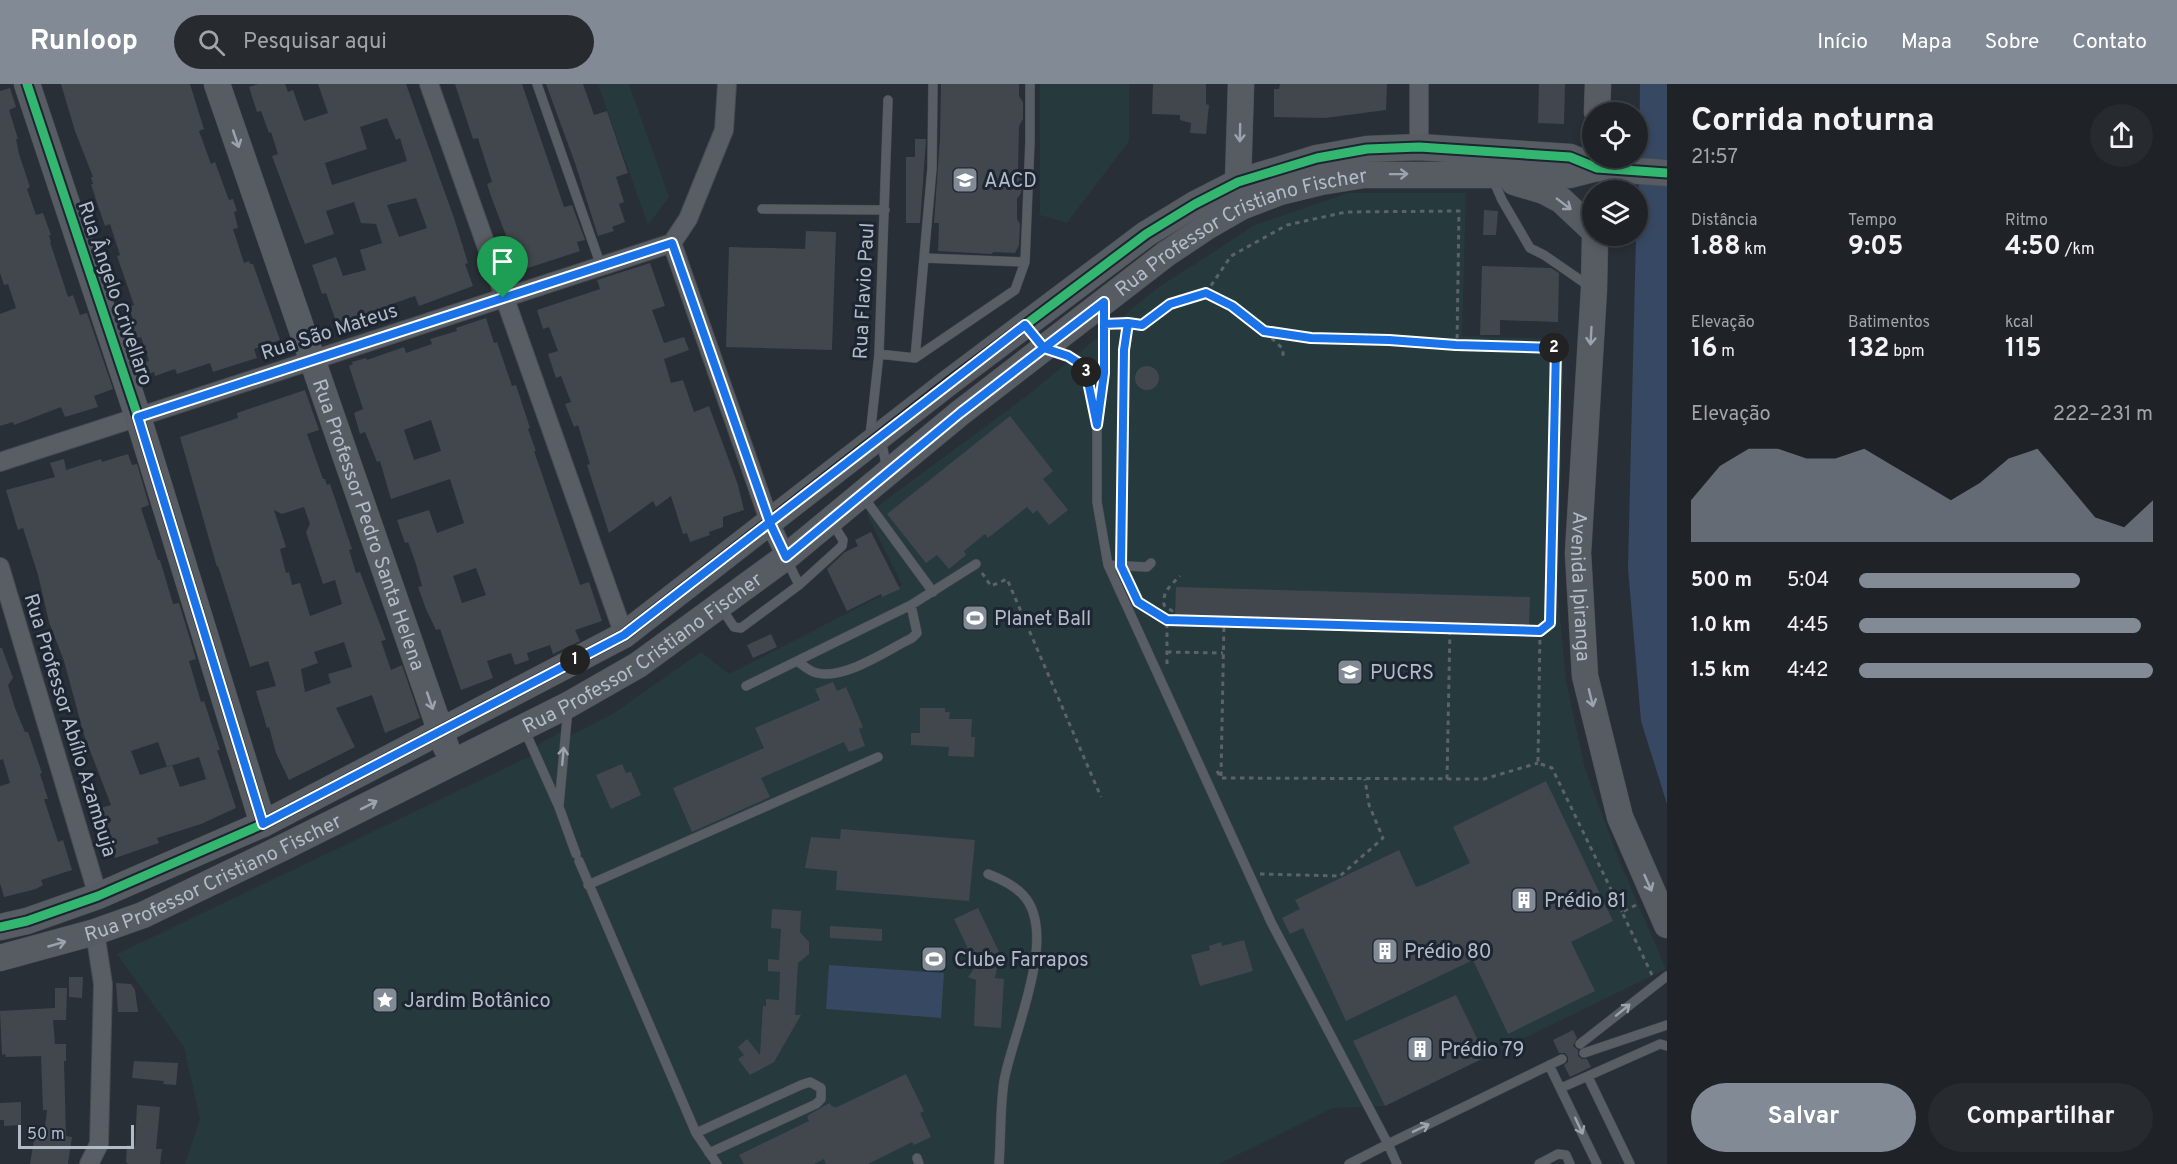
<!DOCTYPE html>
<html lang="pt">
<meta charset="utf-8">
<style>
:root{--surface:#1f2328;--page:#272b30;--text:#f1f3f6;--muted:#a1a4a8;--line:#3c4045;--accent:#828a95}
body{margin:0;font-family:Overpass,sans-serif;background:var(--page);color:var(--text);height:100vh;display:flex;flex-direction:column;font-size:22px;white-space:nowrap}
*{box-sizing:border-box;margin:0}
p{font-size:20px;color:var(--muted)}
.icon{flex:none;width:33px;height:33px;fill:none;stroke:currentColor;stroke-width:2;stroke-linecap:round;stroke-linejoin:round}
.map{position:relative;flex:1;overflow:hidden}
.details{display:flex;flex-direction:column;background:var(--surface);width:510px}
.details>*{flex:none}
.controls{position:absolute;left:1582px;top:18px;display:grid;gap:12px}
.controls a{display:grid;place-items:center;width:66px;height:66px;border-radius:50%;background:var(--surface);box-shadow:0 3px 9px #0003,0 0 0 2px var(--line);font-size:30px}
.scale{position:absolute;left:18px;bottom:15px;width:116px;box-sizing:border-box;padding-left:6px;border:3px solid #b2bbc8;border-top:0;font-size:16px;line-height:21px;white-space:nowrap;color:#b2bbc8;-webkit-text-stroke:4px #1c2531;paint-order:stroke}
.pin{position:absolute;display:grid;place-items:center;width:51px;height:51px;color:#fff;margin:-62px -26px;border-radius:50% 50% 50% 0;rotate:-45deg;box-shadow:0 0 6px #0007}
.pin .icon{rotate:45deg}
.km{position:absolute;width:30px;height:30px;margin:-15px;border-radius:50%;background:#222;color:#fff;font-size:16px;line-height:30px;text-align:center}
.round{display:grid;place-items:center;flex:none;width:63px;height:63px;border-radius:32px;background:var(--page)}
.overview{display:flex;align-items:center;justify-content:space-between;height:102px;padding:0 24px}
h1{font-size:33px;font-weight:700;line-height:45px}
.metrics{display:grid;grid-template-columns:repeat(3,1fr);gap:9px;height:102px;padding:6px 24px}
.metrics div{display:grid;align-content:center}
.metrics b{font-size:26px;font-weight:700}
.metrics small{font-size:16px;font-weight:400}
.metrics p{font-size:16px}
.chart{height:168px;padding:12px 24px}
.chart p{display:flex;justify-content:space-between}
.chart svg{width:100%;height:108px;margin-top:6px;fill:var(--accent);opacity:.7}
.action{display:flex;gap:12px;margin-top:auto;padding:12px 24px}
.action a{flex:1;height:69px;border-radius:36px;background:var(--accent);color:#fff;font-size:24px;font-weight:700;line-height:69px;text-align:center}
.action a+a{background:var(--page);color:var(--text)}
ul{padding:0 24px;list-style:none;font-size:20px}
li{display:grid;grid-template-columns:96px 72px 1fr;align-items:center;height:45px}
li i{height:15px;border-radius:8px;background:var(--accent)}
header{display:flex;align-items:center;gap:36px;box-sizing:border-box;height:84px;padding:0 30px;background:var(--accent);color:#fff}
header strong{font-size:28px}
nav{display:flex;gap:33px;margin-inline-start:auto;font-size:21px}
.search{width:420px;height:54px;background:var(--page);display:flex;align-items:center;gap:15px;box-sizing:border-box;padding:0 21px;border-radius:33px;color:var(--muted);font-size:22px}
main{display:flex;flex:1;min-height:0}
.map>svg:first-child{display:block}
</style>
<header>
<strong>Runloop</strong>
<div class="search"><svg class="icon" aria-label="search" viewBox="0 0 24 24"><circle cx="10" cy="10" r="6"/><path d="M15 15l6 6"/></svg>Pesquisar aqui</div>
<nav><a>Início</a><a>Mapa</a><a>Sobre</a><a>Contato</a></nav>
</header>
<main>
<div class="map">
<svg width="1667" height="1080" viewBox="0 0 1667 1080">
<rect width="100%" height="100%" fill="#292f36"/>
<path fill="#26393c" d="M598 0H629L669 113 648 141Z
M1040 0H1129V57L1067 139 1040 131Z
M1348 109H1466L1462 252 1564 255 1558 511 1566 597 1585 685 1620 778 1666 885 1385 1022 1333 1024 1219 1080H185L200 1035 184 963 117 870 512 681 538 668 536 662 562 647V656L614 629 701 568 729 590 902 501 867 430 1028 311 1156 205 1255 141Z"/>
<path fill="#374862" d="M1640 0H1667V720L1641 637 1628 484 1636 152H1638Z
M829 881 944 889 941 934 826 925Z"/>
<path fill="#42474d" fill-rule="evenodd" d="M61 0H190L204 45 199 47 211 80 215 78 227 111 229 116 233 115 237 127 234 128 238 144 233 145 244 179 249 177 250 180H253L280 256 254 265 257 274 213 288 210 279 177 290 175 285 155 292 154 288 148 290 144 278 149 277 141 253 136 255 131 240 134 239 129 223 134 221 117 172 120 171 110 140 105 142 97 119 91 100H93L91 93H93L75 47Z
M258 0H285L288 8 293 6 304 37 328 29 318 0H406L454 134 468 179 465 180 473 202 419 222 415 212 389 221 391 228 339 246 326 209 322 210 312 181 336 173 343 192 366 186 360 166 382 159 376 140 361 139 354 118 326 127 334 150 305 160 272 72 278 70 271 48 269 49 261 27 257 28 249 3ZM387 34 396 56 400 54 407 77 332 101 325 79 367 65 360 43ZM416 114 427 144 399 153 387 121Z
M455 0H522L564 123 572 121 585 156 577 158 580 167 522 186 511 153 507 154 492 115 487 100 492 98 478 54 473 55Z
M546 0H583L594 31 607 27 628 89 616 93 624 118 619 120 625 138 612 143 614 147 598 152 575 79Z
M941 0H1019V12L1023 18V35L1019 42 1018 85 1022 91 1021 109 1017 115V135L1020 140 1019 161 1015 169 994 168 991 170 938 167 939 139H934L940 55Z
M1153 0H1206V20L1209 21 1206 50 1190 49 1191 39 1180 36V31L1152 30Z
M1280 0H1387L1386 26 1325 34 1274 33V5H1279Z
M1539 0H1565L1564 40 1538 39Z
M10 4 16 23 9 26 18 55H16L19 70 30 103 27 105 36 131 43 129 51 151H49L51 158H50L68 213 73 211 80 231 87 229 113 305 94 312 98 323 65 333 61 323 14 341 13 338 0 342V230L16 224 8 200 4 201 0 189V7Z
M915 55H926L920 139H906V73H915Z
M1484 126 1498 127 1496 151H1483Z
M806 147 836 148 832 266 726 263 729 163 805 165Z
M650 179 665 222 652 226 664 259 684 253 689 266 664 275 671 299 683 296 694 328 709 322 738 401 744 426 723 433V443L709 448 710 451 690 458 687 449 683 450 671 412 656 423 653 417 609 449 587 381 590 380 578 341 574 343 565 320 571 318 561 292 556 294 548 270 558 267 549 243 543 245 537 226 600 205 597 196Z
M1482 182 1551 184 1559 189 1558 238 1500 236V251H1480Z
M486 234 494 259 497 258 512 302 516 301 530 344 528 345 536 367H534L580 501 589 498 602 537 575 546 580 557 553 570 550 561 527 569 529 576 515 581 511 569 487 577 493 594 461 606 440 545 436 546 426 525 418 503 422 502 416 480 408 458 405 459 397 436 429 426 437 449 464 439 450 395 391 415 380 377 377 378 365 348 360 350 354 329 363 325 349 282 353 280 352 278 366 274 367 276 404 263 406 269 432 260 430 255 457 247 456 244ZM431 336 441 367 414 376 404 346ZM476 484 486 511 462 519 453 492Z
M1135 294a12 12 0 1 1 24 0a12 12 0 1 1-24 0Z
M305 306 319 346 307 350 323 395H325L327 401 330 400 352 465 349 466 356 489 360 488 386 556 381 557 391 586 402 581 420 634 385 649 372 611 336 624 355 663 289 696 276 669 269 643 267 644 256 607 276 602 268 577 250 583 218 482 217 483 180 353 238 334 237 329ZM304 423 310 440 306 448 323 500 335 496 342 520 310 532 300 499 292 501 289 488 286 489 280 465 286 463 274 426 282 430ZM344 558 352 583 328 590 331 599 305 608 301 585 318 579 314 568Z
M1010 332 1053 387 1043 395 1068 426 1049 441 1037 426 1033 430 1027 423 988 454 985 450 964 467 966 471 949 485 937 471 926 479 887 430Z
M128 370 132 381 137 380 149 421 141 424 158 476H160L173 520 179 519 196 575 189 577 201 618 204 617 220 666H217L236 724 201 740 157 754 159 759 115 774 109 755 107 756 97 725 111 721 84 651 64 577 49 538 38 491 23 444 18 446 6 406 55 393 50 379 64 375 66 386 101 375 102 378ZM158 658 167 683 199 673 206 695 180 703 172 681 140 691 131 667Z
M871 448 900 505 882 513 881 510 847 527 827 485 845 468 858 462 855 456Z
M1176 503 1530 513 1529 541 1175 531Z
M771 550 777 563 753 574 747 561Z
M0 564H2L13 594 8 601 15 624 25 648H28L42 689 40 690 48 715H44L58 758 63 756 72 786 41 796 43 801 36 805 4 813 0 799V702L10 699 3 675 0 676Z
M833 598 837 607 846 603 863 643 859 645 865 662 849 668 844 658 761 694 770 713 692 748 673 704 764 664 755 644 820 616 815 605Z
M920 624H945V628H950L949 635H972L971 653H975L974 673 948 672 949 663 911 661V649H920Z
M622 680 626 689 631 688 641 711 611 725 596 691Z
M1546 697 1613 837 1571 858 1595 907 1508 950 1473 876 1346 937 1303 844 1290 850 1282 834 1300 825 1295 816 1399 766 1416 803 1425 800 1470 779 1453 743Z
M841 745 975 756 969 817 836 806 837 787 805 784 811 753 840 755Z
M978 824 999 868 991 871 997 883 995 894 1004 895 1001 944 974 942 976 896 968 893 976 882 954 835Z
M772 825 801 827 800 848 809 858V870L798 879 795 931H801L774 978 750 991 738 975 744 971 738 963 747 955 760 971 763 922H766V915L779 916 780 888 768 887V875L779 876 781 845 771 844Z
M830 842 882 845V857L830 854Z
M1244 856 1253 887 1200 902 1191 871 1210 866 1209 862 1221 858 1222 862Z
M69 893H83L82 914 69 913Z
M116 899 131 900 135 906 138 928H118Z
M55 904H67L66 936H53L55 960H66V977H64L66 1052 72 1053 68 1080H30L35 1050 44 1051 47 1026H43L41 972 6 973 5 970 2 971 0 927 55 924Z
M1456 911 1486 973 1385 1022 1353 957Z
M1573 946 1577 954 1573 962 1578 966V972L1582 975H1587L1591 983 1570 993 1564 981 1568 978V973L1565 969H1559L1553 956Z
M134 977 178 979 176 1001 163 1000 164 997 132 994Z
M906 990 924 1027 920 1029 931 1053 914 1061 912 1058 868 1080H826L824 1075 814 1080H744L739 1071 809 1037 807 1032 824 1022 830 1019 832 1023 834 1022 835 1024Z
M21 1018V1041L4 1042V1036H0V1019Z
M137 1021 160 1023 156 1065H162L160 1080H128L126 1078 127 1061 135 1062Z"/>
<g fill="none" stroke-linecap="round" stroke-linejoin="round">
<g stroke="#474b51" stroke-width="10">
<path id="lane" d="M537 0 601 182
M1492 93 1502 116 1530 164 1544 171 1589 202
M762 125 885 126
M924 174 1025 178 1030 57V0
M1104 224V289L1097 341V418L1108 481 1271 838 1388 1060 1349 1080
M1026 243 1044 264 1068 271 1085 283 1095 333
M879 270 915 274 932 84 933 0
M915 274 1015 206 1025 178
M870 352 879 270 888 16
M873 363 883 365 887 386
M862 411 933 508
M1108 481 1147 483 1151 479
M799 501 842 462 843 456 831 437
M720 522 734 543 741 544 799 501 787 476
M797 577C803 581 810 588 817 589 845 596 887 566 912 554L917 549 911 521
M746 602 911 521 976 480
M524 645 559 723 576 770
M559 721 568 624
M579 777 696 1049 717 1080
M988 790C1001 795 1014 801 1023 811 1060 850 1012 951 1004 997 1000 1024 1001 1053 999 1080
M588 801 878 673
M1580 960 1667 892
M1584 969 1667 941
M1549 981 1597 1080
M1588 993 1630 1080
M1561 1004 1660 960 1667 962
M696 1049 801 1001 810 998 821 1004V1015L816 1020 709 1069
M917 1074 919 1080
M1397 1080 1388 1060 1562 975
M1539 1080 1558 1070 1566 1071 1570 1080"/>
</g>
<g stroke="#474b51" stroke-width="20">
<path id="street" d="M429 0 624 551
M1419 63V0
M672 159 770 439 786 473
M672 159 688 135 724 46 727 0
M0 378 672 159
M0 483 98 812
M89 1080 99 1060 103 900 95 848"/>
</g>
<g stroke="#474b51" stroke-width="27">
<g id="secondary">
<path d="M27 0 138 333 263 740"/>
<path id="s1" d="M217 0 446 663"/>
<path d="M1597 28 1598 0"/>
<path d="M1238 98 1241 0"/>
<path d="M1514 98 1544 107 1561 116 1593 146"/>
<path id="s2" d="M1595 152 1594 205 1578 469 1585 592 1620 733 1667 841"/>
<path d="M0 843 27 837 98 812 263 740 624 551 948 299 1146 150 1195 120 1238 98 1317 74 1367 65 1419 63 1570 73 1597 84"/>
<path id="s3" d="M0 874 95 848 143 831 284 763 568 621 638 581 786 473 960 329 1166 170 1208 142 1241 123 1280 108 1321 98 1364 91H1570L1597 84 1667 89"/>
</g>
</g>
<path stroke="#5c6268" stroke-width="3" stroke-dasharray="4.5 4.5" stroke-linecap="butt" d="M1206 209 1231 172 1287 141 1346 128 1459 127 1457 261
M1115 240 1128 239 1142 241 1170 220 1206 209 1232 222 1264 247 1311 254 1556 264 1550 539 1540 547 1167 536 1139 519
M1265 248 1283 265V276
M982 489 991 502 1007 495 1101 713
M1172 537V527L1164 521C1162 508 1171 501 1180 492
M1540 547 1538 679 1552 684 1622 828
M1167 568 1223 569
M1167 580V536
M1217 687 1221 694 1484 695 1538 679
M1221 692 1224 538
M1447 695 1450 544
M1260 790 1340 792 1383 754 1369 721 1365 695
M1636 821 1622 828 1652 891"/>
<use href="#lane" stroke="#595d64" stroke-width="9"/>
<use href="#street" stroke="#595d64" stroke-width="18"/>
<use href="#secondary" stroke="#575c63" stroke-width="26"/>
<path stroke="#5c6268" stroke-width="3" stroke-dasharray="4.5 4.5" stroke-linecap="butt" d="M1128 239 1124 266 1121 482 1138 518"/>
<g stroke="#1c2531" stroke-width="13">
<path id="cycleway" d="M27 0 138 333 263 740
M0 843 27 837 98 812 263 740 624 551 948 299 1146 150 1195 120 1238 98 1317 74 1367 65 1419 63 1570 73 1597 84 1667 89"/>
</g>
<use href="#cycleway" stroke="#33b770" stroke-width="9"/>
</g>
<defs><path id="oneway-shaft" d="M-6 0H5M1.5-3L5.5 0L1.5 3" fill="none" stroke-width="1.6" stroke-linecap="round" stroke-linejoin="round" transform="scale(1.5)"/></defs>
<g stroke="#9ba3af">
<use href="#oneway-shaft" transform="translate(1240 49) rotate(91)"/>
<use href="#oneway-shaft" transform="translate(236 55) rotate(71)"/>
<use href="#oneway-shaft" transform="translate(1399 90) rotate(-1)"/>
<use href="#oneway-shaft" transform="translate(1564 120) rotate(37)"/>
<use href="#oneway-shaft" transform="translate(1591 252) rotate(93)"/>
<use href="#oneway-shaft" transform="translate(1591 614) rotate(76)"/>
<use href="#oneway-shaft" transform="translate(430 617) rotate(71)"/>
<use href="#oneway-shaft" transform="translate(369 721) rotate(-27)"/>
<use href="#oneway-shaft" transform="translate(1648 799) rotate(66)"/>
<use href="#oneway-shaft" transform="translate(57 860) rotate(-16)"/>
</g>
<g stroke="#9ca4af">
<use href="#oneway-shaft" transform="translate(563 672) rotate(-85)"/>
<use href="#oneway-shaft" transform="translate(1623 926) rotate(-39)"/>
<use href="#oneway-shaft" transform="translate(1579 1042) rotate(65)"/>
<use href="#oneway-shaft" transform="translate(1421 1044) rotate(-26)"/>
</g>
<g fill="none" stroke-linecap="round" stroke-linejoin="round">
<g stroke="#fff" stroke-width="12">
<path id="route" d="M503 214 138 333 263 740 624 551 1025 241 1044 264 1104 218V240L1128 239 1142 241 1170 220 1206 209 1232 222 1264 247 1311 254 1389 256 1456 261 1556 264 1550 539 1540 547 1167 536 1138 518 1121 482 1124 266 1128 239 1104 240V289L1097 341 1085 283 1068 272 1044 264 960 329 786 473 770 439 672 159 503 214"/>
</g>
<use href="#route" stroke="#1a73e8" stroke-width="8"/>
</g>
<defs>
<g id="school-square" transform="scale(1.35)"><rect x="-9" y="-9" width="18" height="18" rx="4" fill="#828a95" stroke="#1c2531"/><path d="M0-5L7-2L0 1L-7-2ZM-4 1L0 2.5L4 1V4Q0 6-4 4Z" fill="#fff"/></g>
<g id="stadium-square" transform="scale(1.35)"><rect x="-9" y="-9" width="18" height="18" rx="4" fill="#828a95" stroke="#1c2531"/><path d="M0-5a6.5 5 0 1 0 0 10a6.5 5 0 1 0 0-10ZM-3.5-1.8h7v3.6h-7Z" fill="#fff"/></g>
<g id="university-square" transform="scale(1.35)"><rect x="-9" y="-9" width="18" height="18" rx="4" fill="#828a95" stroke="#1c2531"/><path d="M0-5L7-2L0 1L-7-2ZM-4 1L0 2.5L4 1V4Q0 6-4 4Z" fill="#fff"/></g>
<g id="building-square" transform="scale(1.35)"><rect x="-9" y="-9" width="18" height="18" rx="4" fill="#828a95" stroke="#1c2531"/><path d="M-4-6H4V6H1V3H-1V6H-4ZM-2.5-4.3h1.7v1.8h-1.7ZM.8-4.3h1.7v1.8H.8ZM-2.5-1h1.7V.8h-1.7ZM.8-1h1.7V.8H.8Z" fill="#fff"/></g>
<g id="sight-square" transform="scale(1.35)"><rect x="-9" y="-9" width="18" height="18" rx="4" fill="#828a95" stroke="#1c2531"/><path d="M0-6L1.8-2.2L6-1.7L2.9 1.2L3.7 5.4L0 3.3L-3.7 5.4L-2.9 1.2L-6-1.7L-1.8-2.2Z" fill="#fff"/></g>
</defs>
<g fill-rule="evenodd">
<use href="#school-square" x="965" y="96"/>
<use href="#stadium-square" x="975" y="534"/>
<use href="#university-square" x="1350" y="588"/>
<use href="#building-square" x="1524" y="816"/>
<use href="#building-square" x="1385" y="867"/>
<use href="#stadium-square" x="934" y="875"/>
<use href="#sight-square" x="385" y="916"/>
<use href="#building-square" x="1420" y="965"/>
</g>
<g text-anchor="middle" stroke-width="6" stroke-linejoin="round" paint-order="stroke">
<g font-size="20" fill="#b2bbc8" stroke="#1c2531" text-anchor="start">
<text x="984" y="103">AACD</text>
<text x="994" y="541">Planet Ball</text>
<text x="1370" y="595">PUCRS</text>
<text x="1544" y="823">Prédio 81</text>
<text x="1404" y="874">Prédio 80</text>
<text x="954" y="882">Clube Farrapos</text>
<text x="404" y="923">Jardim Botânico</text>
<text x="1440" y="972">Prédio 79</text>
</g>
<g font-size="20" fill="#b2bbc8" stroke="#1c2531">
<text dy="7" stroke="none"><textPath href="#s3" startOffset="1452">Rua Professor Cristiano Fischer</textPath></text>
<text transform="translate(863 207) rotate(-87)" y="7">Rua Flavio Paul</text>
<text transform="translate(116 209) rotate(71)" y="7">Rua Ângelo Crivellaro</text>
<text transform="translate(329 247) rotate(-18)" y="7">Rua São Mateus</text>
<text dy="7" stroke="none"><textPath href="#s1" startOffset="466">Rua Professor Pedro Santa Helena</textPath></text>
<text dy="7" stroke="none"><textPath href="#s2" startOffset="351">Avenida Ipiranga</textPath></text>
<text dy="7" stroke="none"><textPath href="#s3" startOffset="714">Rua Professor Cristiano Fischer</textPath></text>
<text transform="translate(71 641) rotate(73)" y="7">Rua Professor Abílio Azambuja</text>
<text dy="7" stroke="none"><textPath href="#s3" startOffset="228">Rua Professor Cristiano Fischer</textPath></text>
</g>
</g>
</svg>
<div class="controls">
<a><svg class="icon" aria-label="locate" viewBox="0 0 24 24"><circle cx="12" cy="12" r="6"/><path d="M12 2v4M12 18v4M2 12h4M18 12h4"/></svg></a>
<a><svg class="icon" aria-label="layers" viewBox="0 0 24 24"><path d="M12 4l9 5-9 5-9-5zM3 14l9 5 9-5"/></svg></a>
</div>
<div class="scale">50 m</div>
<div class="pin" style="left:503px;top:214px;background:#1e9e55"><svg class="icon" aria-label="arrive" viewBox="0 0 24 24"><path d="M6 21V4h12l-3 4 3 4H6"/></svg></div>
<b class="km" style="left:575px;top:576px">1</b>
<b class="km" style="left:1554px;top:264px">2</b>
<b class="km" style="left:1086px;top:288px">3</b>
</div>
<section class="details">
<div class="overview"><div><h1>Corrida noturna</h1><p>21:57</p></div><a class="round"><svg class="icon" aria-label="share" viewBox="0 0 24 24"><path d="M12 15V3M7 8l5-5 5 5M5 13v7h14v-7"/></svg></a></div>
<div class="metrics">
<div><p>Distância</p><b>1.88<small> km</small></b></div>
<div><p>Tempo</p><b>9:05</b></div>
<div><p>Ritmo</p><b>4:50<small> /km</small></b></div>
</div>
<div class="metrics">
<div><p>Elevação</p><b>16<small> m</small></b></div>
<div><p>Batimentos</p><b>132<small> bpm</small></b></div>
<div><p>kcal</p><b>115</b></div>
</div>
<div class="chart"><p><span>Elevação</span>222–231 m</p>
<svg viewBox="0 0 160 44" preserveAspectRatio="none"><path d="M0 44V27L10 13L20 6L30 6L40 10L50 10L60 6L70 13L80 20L90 27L100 20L110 10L120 6L130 20L140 34L150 38L160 27V44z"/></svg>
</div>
<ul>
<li><b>500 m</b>5:04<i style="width:75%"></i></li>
<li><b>1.0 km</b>4:45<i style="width:96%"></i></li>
<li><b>1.5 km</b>4:42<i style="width:100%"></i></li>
</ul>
<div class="action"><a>Salvar</a><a>Compartilhar</a></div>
</section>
</main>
